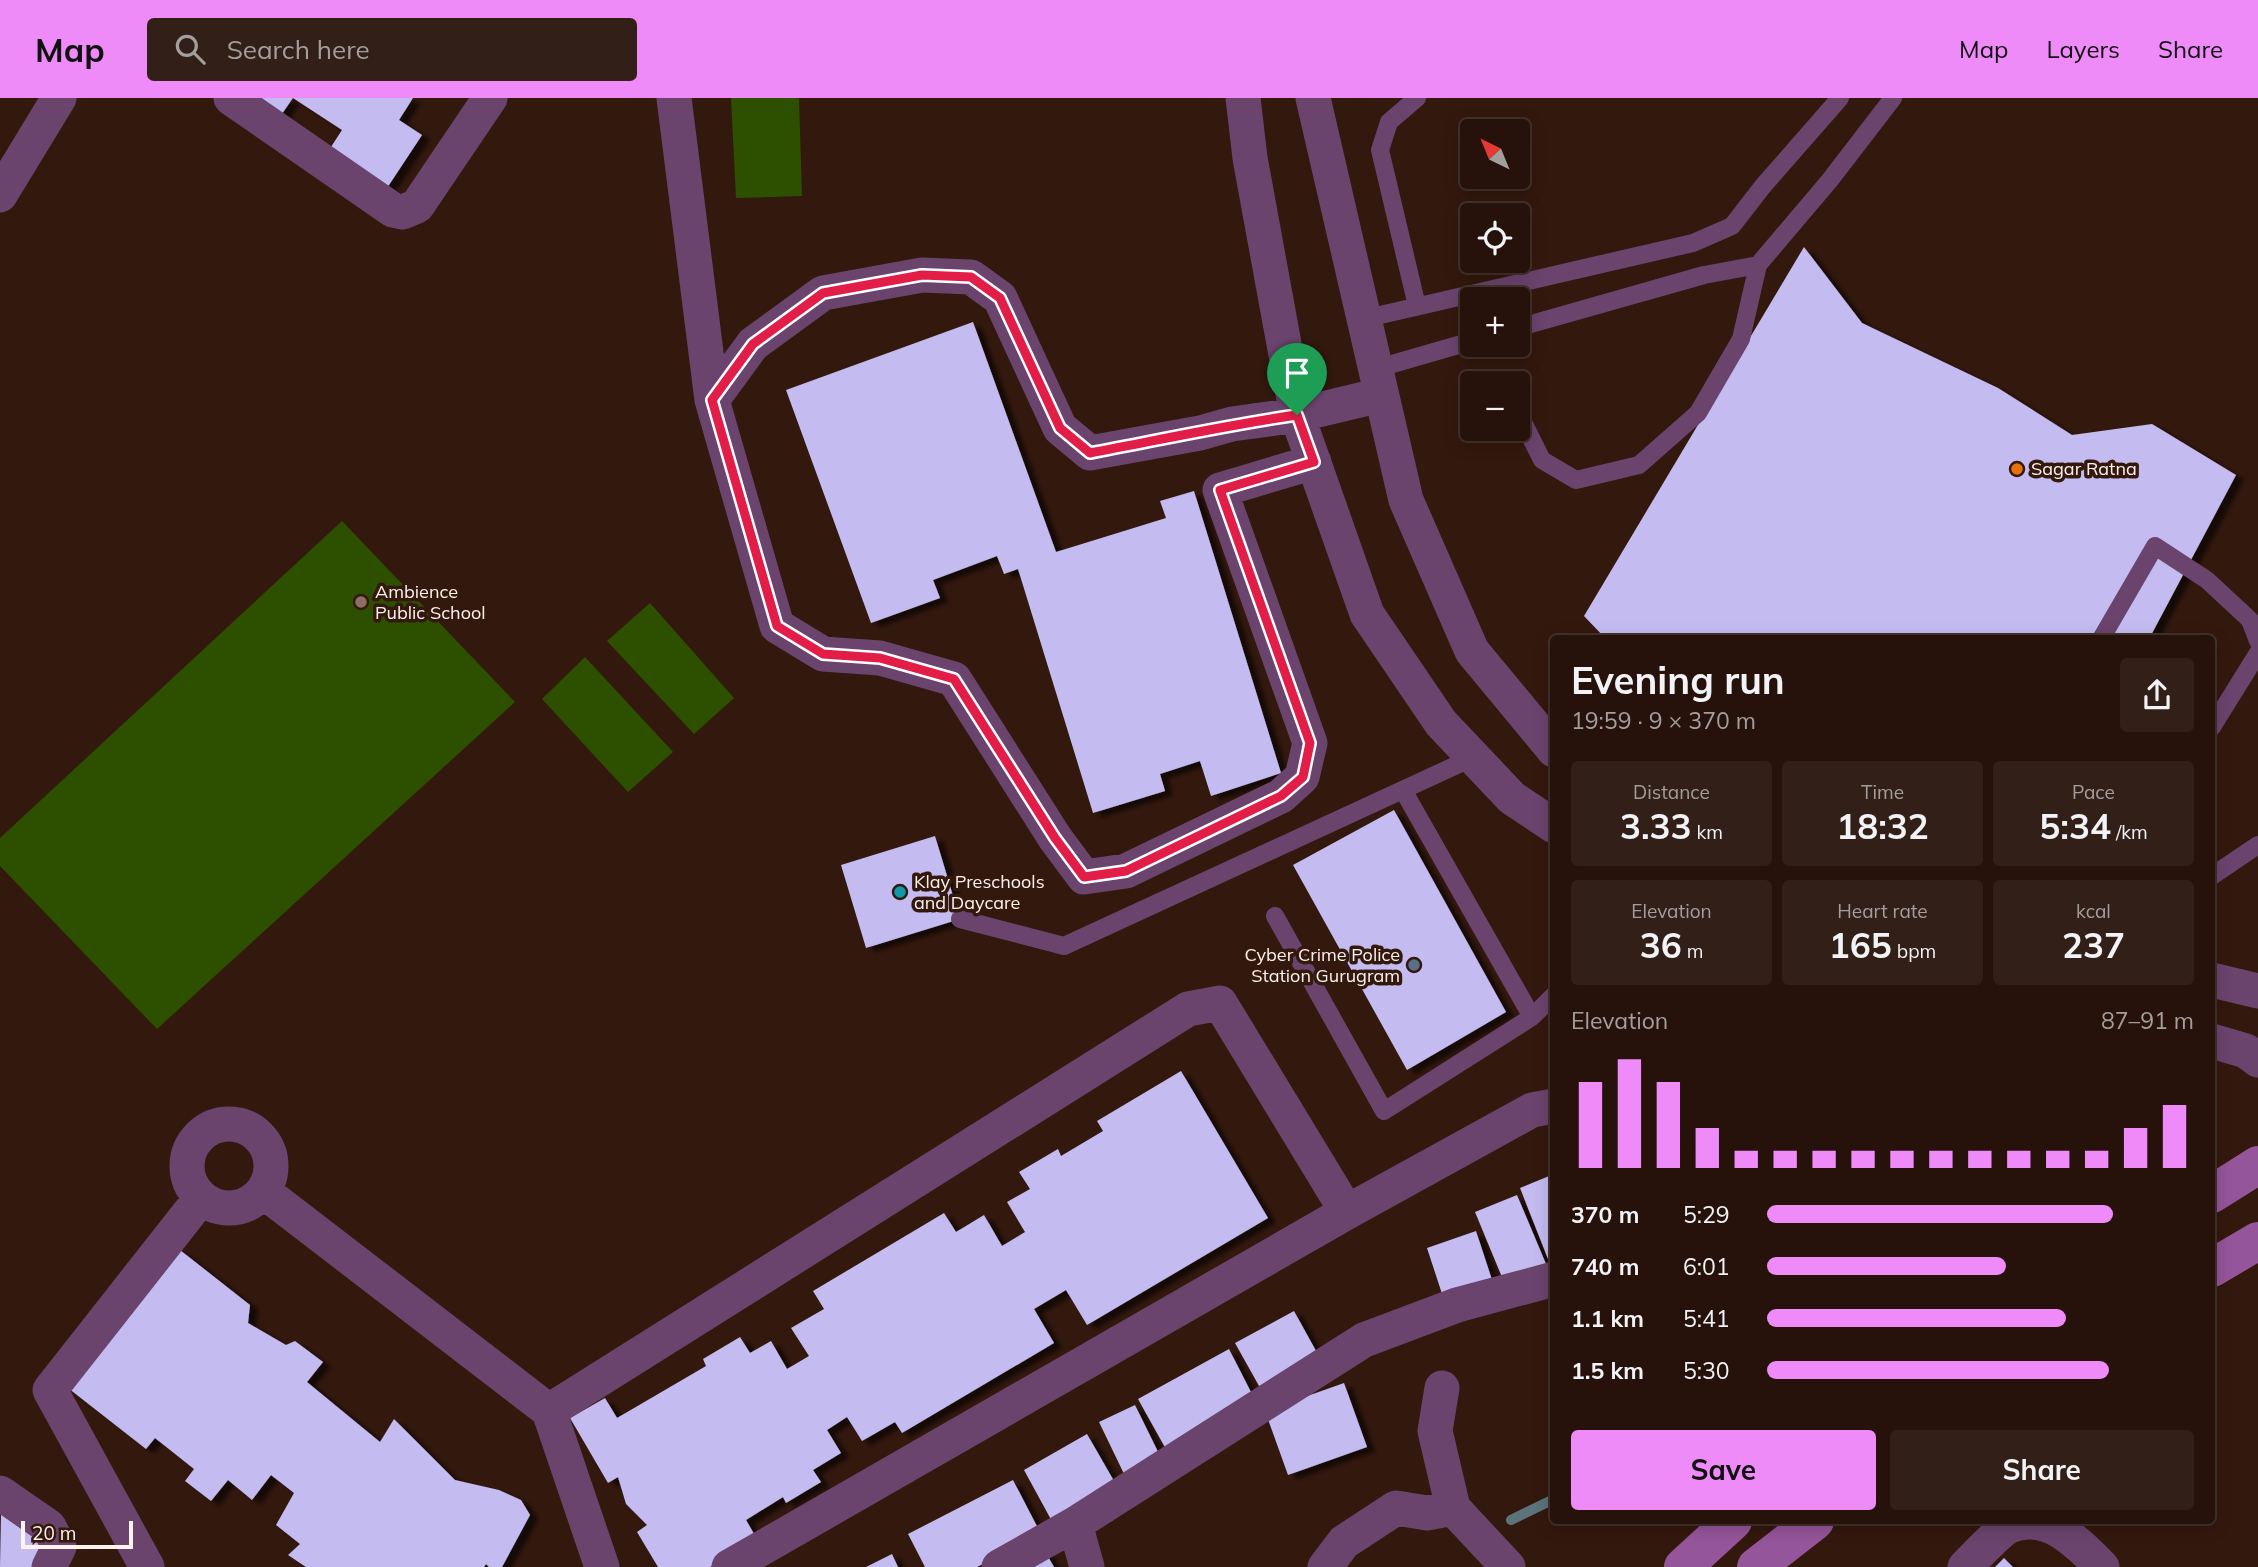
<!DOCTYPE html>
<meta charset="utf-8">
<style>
:root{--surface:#26120a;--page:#322018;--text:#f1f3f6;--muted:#a49e9c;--line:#42322b;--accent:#ee8bf8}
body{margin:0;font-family:Mulish,sans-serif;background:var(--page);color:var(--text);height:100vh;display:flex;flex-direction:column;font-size:26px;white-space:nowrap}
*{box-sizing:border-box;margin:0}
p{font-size:23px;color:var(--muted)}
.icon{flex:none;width:38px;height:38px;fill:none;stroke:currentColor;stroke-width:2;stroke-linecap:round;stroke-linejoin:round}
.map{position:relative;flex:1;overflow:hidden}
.details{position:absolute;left:1550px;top:537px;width:665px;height:889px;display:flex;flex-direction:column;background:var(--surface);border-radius:7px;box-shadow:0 4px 18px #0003,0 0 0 2px var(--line)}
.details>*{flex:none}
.needle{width:46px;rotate:317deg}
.fabs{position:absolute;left:1460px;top:21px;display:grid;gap:14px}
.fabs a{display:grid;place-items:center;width:70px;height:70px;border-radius:7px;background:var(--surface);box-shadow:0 4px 18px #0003,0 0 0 2px var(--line);font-size:35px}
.scale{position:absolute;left:21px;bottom:18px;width:112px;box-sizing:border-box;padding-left:7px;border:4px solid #fef2ed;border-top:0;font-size:19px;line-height:24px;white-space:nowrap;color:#fef2ed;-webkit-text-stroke:5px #33180e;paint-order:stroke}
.pin{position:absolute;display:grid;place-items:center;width:60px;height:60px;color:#fff;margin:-72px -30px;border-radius:50% 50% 50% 0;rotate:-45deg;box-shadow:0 0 7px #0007}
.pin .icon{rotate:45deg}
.round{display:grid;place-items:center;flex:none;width:74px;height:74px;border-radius:7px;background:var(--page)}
.overview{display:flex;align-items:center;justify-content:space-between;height:119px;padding:0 21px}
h1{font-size:38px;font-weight:700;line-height:52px}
.figures{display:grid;grid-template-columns:repeat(3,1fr);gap:10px;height:119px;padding:7px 21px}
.figures div{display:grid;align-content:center;border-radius:7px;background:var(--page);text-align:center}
.figures b{font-size:35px;font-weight:700}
.figures small{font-size:19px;font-weight:400}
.figures p{font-size:19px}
.chart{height:196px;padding:14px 21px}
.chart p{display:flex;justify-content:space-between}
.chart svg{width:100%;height:126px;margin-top:7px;stroke:var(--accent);stroke-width:6}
.cta{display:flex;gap:14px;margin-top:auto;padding:14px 21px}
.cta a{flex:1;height:80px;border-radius:7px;background:var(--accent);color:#111;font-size:28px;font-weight:700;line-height:80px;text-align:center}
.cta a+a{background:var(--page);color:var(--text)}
ul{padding:0 21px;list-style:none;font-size:23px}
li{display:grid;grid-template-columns:112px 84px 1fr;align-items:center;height:52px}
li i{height:18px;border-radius:9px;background:var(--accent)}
header{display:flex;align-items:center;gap:42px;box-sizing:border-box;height:98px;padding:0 35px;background:var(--accent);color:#111}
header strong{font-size:33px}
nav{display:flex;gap:38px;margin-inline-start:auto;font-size:24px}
.search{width:490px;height:63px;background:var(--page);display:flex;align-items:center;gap:18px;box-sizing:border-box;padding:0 24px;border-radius:7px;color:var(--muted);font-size:26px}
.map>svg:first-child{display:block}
</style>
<header>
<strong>Map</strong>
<div class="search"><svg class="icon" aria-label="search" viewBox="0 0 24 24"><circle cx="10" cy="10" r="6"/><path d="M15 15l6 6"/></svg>Search here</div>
<nav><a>Map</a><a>Layers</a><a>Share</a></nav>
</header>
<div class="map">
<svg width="2258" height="1469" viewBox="0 0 2258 1469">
<defs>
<filter id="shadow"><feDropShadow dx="8" dy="4.5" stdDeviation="2" flood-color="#0009"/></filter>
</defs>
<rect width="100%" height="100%" fill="#33180e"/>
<path fill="#2d5000" d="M731 0H799L802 98 736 100Z
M342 423 515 604 157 931 0 768V740Z
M650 505 734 600 694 636 607 543Z
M585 559 673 654 628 694 542 601Z"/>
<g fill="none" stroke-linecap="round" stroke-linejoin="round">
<path stroke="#5c737c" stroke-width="10" d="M1511 1422 1554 1401"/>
</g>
<path fill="#c4bcf1" filter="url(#shadow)" d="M248 0H413L399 22 422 37 387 90 329 52 342 32 293 0 279 20Z
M1804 149 1862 225 1998 290 2072 337 2152 326 2236 377 2149 541H1606L1584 518Z
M973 224 1056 454 1166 420 1160 403 1194 393 1281 675 1211 698 1200 663 1160 676 1165 693 1093 715 1018 471 1004 476 997 458 933 482 940 500 871 525 786 292Z
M1394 712 1506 914 1407 972 1293 767Z
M935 738 960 821 866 850 841 767Z
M1181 973 1268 1120 1087 1227 1066 1192 1034 1211 1054 1245 902 1335 895 1324 862 1343 847 1319 827 1332 841 1355 813 1372 821 1384 786 1405 783 1399 746 1422 757 1441 710 1469H658L637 1434 647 1427 626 1406 618 1379 608 1385 570 1320 605 1300 617 1320 706 1268 703 1261 740 1239 750 1255 771 1243 787 1271 809 1258 791 1230 824 1211 813 1193 944 1115 956 1134 984 1117 1002 1148 1025 1134 1007 1104 1030 1091 1019 1074 1058 1051 1061 1058 1103 1033 1097 1023Z
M1554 1076V1176L1520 1090Z
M1517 1097 1546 1166 1504 1184 1475 1114Z
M1476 1133 1495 1191 1446 1208 1427 1150Z
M180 1152 250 1207 248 1225 286 1247 295 1243 323 1264 307 1284 380 1344 394 1321 455 1382 499 1392 521 1402 530 1417 502 1469H489L486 1466 484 1469H306L288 1457 300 1446 276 1427 294 1395 271 1377 252 1402 228 1382 211 1403 185 1383 194 1371 155 1340 146 1351 68 1290Z
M1294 1213 1321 1262 1263 1295 1235 1245Z
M1229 1251 1256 1304 1167 1353 1138 1301Z
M1344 1285 1367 1349 1288 1377 1265 1313Z
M1135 1307 1162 1362 1126 1380 1099 1324Z
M1087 1336 1118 1390 1054 1427 1024 1372Z
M1013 1382 1041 1436 977 1469H925L908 1436Z
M1 1415 54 1450 42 1469H0Z
M1043 1450 1054 1469H1009Z
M892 1456 898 1469H866Z
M2004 1460 2013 1469H1995Z"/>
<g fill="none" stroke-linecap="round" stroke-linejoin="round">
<path stroke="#6b446e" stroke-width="18" d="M1417 208 1380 52 1389 24 1417 0
M1363 221 1693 145 1732 128 1763 88 1840 0
M1517 230 1704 177 1758 167 1830 82 1893 0
M1375 271 1472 243
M1504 284 1505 285
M1517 312 1542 362 1576 382 1639 367 1698 315 1741 241 1758 167
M2101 541 2155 448 2207 482 2250 522 2258 543
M2212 629 2258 555
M2212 778 2258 747
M1275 818 1384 1013 1532 919 1403 692
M960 821 1064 848 1474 659
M1532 919 1554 897"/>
<path stroke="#6b446e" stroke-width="35" d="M231 0 393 112 403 114 417 108 490 0
M674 0 712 302 777 528 823 556 880 560 954 581 1055 740 1084 779 1126 773 1281 698 1302 679 1310 645 1220 392 1314 364
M1243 0 1250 60 1297 317 1367 516 1441 625 1512 700 1554 728
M1313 0 1406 402 1472 553 1554 652
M0 97 59 0
M712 302 753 246 823 195 922 177 971 179 1000 200 1060 330 1090 355 1200 335 1232 326 1297 317 1381 297
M2212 882 2258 893
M2212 943 2246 953 2258 962
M187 1068a42 42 0 1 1 84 0a42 42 0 1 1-84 0Z
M263 1093 549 1313 602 1469
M1442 1290 1435 1333 1453 1410 1508 1469
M549 1313 1188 911 1220 905 1347 1114
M0 1395 49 1429 59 1449 49 1469
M1075 1426 1087 1469
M147 1469 50 1292 201 1100
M729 1469 1347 1114 1532 1012 1554 1008
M999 1469 1075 1426 1364 1242 1457 1207 1554 1181
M1325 1469 1344 1444 1396 1410 1427 1415 1453 1410
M1965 1469C1974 1460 1999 1433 2009 1428 2047 1412 2078 1445 2102 1469"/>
<path stroke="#95559a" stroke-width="38" d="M2212 1096 2258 1067
M2212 1170 2258 1143
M1683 1469 1733 1423
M1756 1469 1815 1423"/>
</g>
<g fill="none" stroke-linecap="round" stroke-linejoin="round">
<g stroke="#fff" stroke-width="14">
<path id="route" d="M922 177 971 179 1000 200 1060 330 1090 355C1159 342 1227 327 1297 317L1314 364 1220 392 1310 645 1303 679 1281 698 1126 773 1084 779 1055 740 954 581 880 560 823 556 777 528 712 302 753 246 823 195Z"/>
</g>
<use href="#route" stroke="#e11d48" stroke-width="9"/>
</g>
<circle fill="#e8710a" stroke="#33180e" stroke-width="2.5" cx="2017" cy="371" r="7"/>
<circle fill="#8d6e63" stroke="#33180e" stroke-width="2.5" cx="361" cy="504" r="7"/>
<circle fill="#0f9aa8" stroke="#33180e" stroke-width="2.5" cx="900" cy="794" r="7"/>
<circle fill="#5c6f8a" stroke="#33180e" stroke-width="2.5" cx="1414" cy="867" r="7"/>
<g text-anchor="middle" stroke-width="7" stroke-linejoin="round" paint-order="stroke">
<g font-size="18" fill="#fef2ed" stroke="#33180e" text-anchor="start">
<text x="2031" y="377">Sagar Ratna</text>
<text x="375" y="500">Ambience<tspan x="375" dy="21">Public School</tspan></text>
<text x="914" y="790">Klay Preschools<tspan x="914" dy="21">and Daycare</tspan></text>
<text x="1400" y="863" text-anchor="end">Cyber Crime Police<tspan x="1400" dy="21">Station Gurugram</tspan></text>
</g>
</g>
</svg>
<div class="fabs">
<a><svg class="needle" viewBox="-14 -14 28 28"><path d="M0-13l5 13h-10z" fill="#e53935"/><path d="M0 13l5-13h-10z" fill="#a49e9c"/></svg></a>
<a><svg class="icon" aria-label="locate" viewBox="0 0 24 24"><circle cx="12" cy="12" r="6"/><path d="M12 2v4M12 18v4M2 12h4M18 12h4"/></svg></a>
<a>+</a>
<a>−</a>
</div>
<div class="scale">20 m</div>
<div class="pin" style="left:1297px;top:317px;background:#1e9e55"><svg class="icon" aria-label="arrive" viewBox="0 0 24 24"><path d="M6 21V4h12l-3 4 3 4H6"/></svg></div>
<section class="details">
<div class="overview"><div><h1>Evening run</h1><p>19:59 · 9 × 370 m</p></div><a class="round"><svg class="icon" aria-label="share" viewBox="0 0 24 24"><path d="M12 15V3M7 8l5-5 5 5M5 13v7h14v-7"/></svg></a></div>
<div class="figures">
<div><p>Distance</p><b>3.33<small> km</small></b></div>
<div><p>Time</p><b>18:32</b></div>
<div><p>Pace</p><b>5:34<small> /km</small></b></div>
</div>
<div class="figures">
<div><p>Elevation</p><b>36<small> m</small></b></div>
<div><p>Heart rate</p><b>165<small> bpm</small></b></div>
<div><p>kcal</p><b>237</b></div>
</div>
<div class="chart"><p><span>Elevation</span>87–91 m</p>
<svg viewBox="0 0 160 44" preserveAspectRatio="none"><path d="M5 44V14M15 44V6M25 44V14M35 44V30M45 44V38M55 44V38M65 44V38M75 44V38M85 44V38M95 44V38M105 44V38M115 44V38M125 44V38M135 44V38M145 44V30M155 44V22"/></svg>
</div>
<ul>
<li><b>370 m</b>5:29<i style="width:81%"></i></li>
<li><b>740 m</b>6:01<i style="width:56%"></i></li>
<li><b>1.1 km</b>5:41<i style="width:70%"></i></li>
<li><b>1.5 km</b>5:30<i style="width:80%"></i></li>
</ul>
<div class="cta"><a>Save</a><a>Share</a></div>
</section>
</div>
